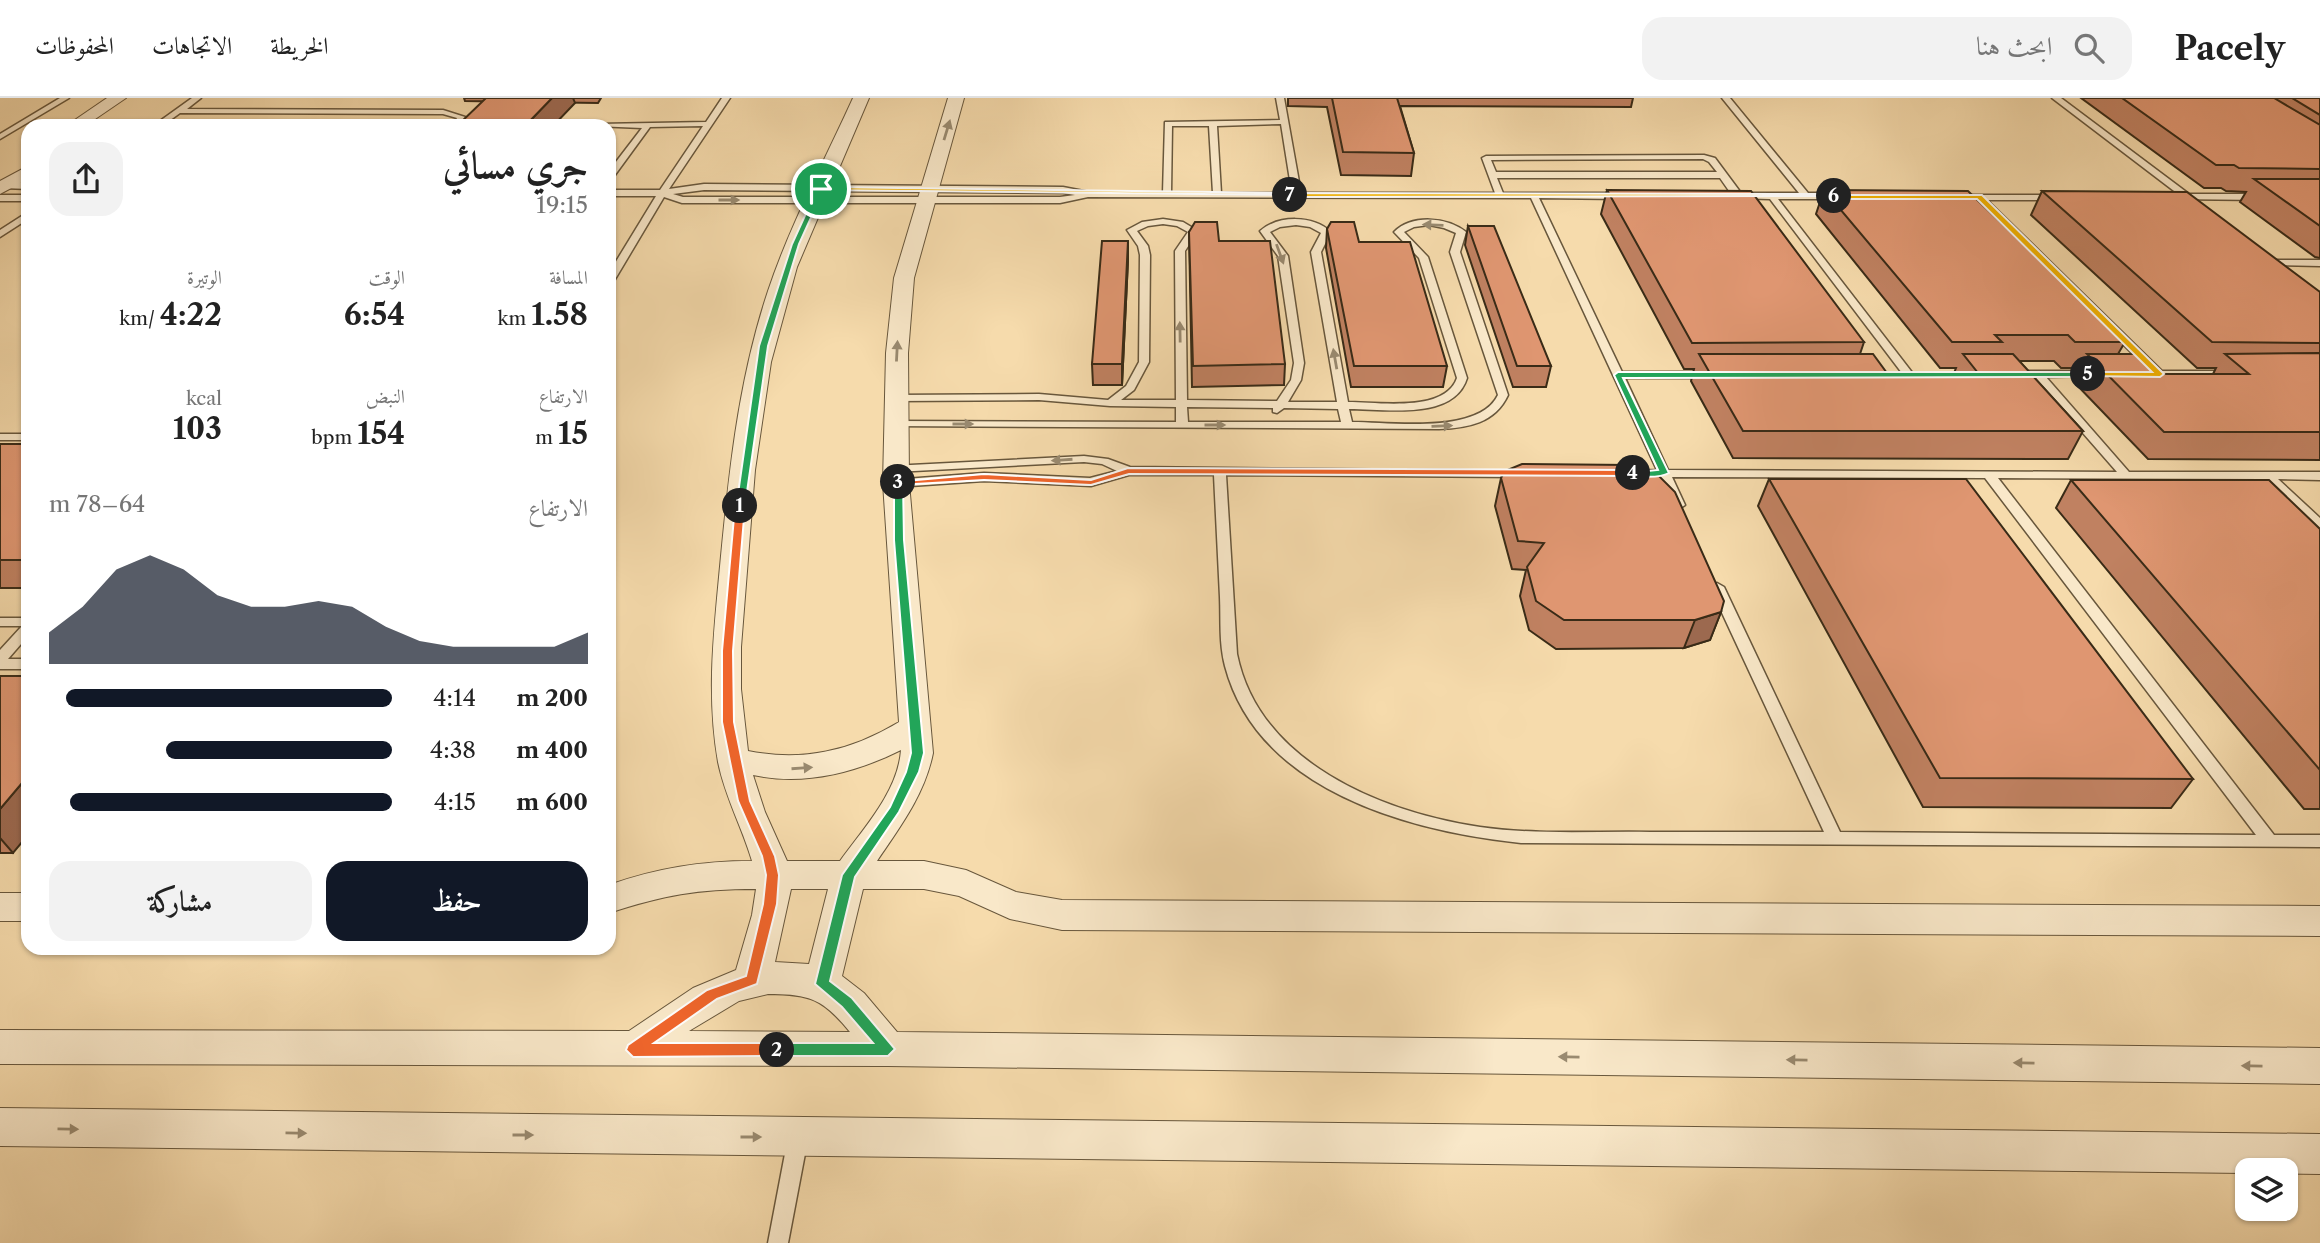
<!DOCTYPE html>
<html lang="ar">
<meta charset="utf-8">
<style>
:root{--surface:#fff;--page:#f2f2f2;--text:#222;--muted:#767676;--line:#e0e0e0;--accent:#111827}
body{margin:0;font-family:"Libre Caslon Text",Amiri,serif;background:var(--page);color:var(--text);direction:rtl;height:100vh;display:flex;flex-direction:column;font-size:26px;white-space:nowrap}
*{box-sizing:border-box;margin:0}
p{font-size:23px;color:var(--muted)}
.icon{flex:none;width:38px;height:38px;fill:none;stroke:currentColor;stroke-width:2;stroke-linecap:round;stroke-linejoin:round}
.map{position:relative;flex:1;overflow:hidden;direction:ltr}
.panel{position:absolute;left:21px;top:21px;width:595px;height:836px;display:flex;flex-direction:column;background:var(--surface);border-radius:21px;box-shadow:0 2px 5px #0004;direction:rtl}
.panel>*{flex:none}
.fabs{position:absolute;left:2235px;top:1060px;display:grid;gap:14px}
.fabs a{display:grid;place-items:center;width:63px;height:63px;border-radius:14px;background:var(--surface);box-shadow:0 2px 5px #0004;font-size:35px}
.pin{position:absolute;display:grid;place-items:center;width:60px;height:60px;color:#fff;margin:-30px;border:4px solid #fff;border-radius:50%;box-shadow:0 2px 7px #0007}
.km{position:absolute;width:35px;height:35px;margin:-18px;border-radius:50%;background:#222;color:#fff;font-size:19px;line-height:35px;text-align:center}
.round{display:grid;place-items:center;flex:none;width:74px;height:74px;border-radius:21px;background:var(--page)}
.head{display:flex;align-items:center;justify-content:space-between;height:119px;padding:0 28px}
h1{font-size:38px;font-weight:800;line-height:52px}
.figures{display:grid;grid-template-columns:repeat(3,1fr);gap:10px;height:119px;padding:7px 28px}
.figures div{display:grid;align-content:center}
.figures b{font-size:30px;font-weight:800}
.figures small{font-size:19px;font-weight:400}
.figures p{font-size:19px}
.chart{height:196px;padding:14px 28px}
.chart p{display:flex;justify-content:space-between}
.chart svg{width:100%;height:126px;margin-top:7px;fill:var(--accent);opacity:.7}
.primary-button{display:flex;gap:14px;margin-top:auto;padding:14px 28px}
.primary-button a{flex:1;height:80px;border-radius:21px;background:var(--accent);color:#fff;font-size:28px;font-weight:800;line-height:80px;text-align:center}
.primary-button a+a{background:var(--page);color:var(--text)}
ul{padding:0 28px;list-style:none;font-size:23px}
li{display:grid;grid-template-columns:112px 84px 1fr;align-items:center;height:52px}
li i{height:18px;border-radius:9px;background:var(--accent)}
header{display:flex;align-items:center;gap:42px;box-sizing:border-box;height:98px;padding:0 35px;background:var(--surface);border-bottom:2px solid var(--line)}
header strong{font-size:33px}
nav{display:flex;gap:38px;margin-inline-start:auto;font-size:24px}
.search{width:490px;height:63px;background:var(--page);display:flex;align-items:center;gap:18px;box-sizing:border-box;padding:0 24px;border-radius:21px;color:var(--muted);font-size:26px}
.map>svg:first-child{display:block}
</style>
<header>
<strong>Pacely</strong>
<div class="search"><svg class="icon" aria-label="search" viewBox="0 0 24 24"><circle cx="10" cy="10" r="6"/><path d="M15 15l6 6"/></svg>ابحث هنا</div>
<nav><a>الخريطة</a><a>الاتجاهات</a><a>المحفوظات</a></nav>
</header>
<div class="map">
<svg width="2320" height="1145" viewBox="0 0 2320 1145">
<rect width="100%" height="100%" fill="#f6dbac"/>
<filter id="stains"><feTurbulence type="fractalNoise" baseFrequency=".00286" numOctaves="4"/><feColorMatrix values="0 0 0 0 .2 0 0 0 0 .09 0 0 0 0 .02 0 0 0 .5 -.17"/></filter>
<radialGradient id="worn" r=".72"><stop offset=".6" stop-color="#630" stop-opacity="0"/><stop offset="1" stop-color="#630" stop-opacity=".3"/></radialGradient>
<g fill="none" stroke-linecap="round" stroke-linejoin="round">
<g stroke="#68573c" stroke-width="3">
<path id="lane" d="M60 0H69L0 41V36Z
M192 0H201L187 11 443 12 465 19 461 28H453L457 20 443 16 180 15 162 28H153Z
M722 0H730L669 91 704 86 1063 89 1089 94 1163 95 1165 24 1280 22 1276 0H1284L1301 95H1495L1482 60 1486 58 1704 57 1715 60 1741 95H1799L1722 0H1730L1808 95H1839L1843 98 1839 101H1778L1914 277 1909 280 1905 279 1770 101 1734 100 1720 80H1497L1503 95H1622L1626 98 1622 101 1539 100 1622 274H1710L1715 277 1710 280H1625L1668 372 2117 374 2034 279H2013L2008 276 2013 273H2095L2100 276 2099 278 2046 279 2129 374H2320V382L2278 381 2320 420V431L2316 430 2265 381 1998 380 2274 737H2320V749L1521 745C1409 733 1258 693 1225 568 1219 545 1221 522 1220 499 1218 458 1216 418 1214 377H1129L1091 388 984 383 896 389 892 388V382L984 375 1090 380 1117 373 1102 366 1084 364 895 374 889 370 891 368 1084 358 1108 361 1130 369 1525 373V377L1521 379 1226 377 1237 556C1259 665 1382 714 1480 729 1536 737 1594 733 1650 734 1708 734 1766 734 1824 734L1710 489 1717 485 1724 489 1840 734 2256 737 1985 380 1672 379 1685 407 1679 411 1673 407 1660 379 1631 377V373L1657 372 1531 100 1088 99 1060 105H682L664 99 614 183 609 186V175L656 98H609V92H660L703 28 650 29 612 81 609 82V73L642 30 595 28 599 26 706 24ZM1281 26 1292 95H1221L1217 28ZM1172 28H1209L1213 95H1171ZM1703 61 1709 64 1717 74H1496L1491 62ZM704 92 1063 95 1075 97 1060 99H683L673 96Z
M2052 0H2061L2189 96H2263L2267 99 2263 102 2171 101V97L2178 96Z
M6 85H28V91L3 90 2 88Z
M0 97H28V103H0Z
M1954 97H2059L2060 99 2056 102H1987L2162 273H2231L2236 276 2231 279 2149 278 2148 276 2150 273 1977 102H1957L1953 99Z
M28 114V121L0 139V132Z
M1163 121 1183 124 1198 133 1185 153 1187 302 1277 303 1291 282 1294 265 1278 158 1260 133C1278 117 1313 117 1331 134L1321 154 1348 304C1378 304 1445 315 1457 280L1419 160 1394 134C1412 116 1447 119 1466 134L1460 154 1508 297C1495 325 1468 330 1439 331L891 328 889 326 895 323 1176 324V309L1110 308 1039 302 896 303 891 300 896 297 1039 296 1108 302 1126 288 1139 264 1140 157 1138 148 1127 132 1142 124ZM1163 126 1177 128 1188 134 1175 153 1176 302H1121L1134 292 1149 264 1150 157 1148 148 1137 133 1148 128ZM1296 127 1310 129 1321 135 1311 154 1337 304H1288L1301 282 1304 265 1288 158 1270 134 1280 129ZM1429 127 1444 130 1456 135 1450 154 1498 297C1479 337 1390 324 1352 324L1349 311C1385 311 1454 323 1467 280L1428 159 1404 134 1414 129ZM1187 309 1273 310V314L1277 315 1284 310 1338 311 1341 324H1188Z
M2273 162H2320V168L2270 167V163Z
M0 336H28V342H0Z
M0 520H28V538L8 561H28V571H0V552L22 528H0Z
M798 1031 805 1034 808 1040 788 1145H768L788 1040 791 1034Z"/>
</g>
<g stroke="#68573c" stroke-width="2">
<path id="street" d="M107 0H126L85 28H66Z
M853 0H869L797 169 771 264 755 372 741 549V591L748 653C803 664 851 653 899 624L883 385 886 255 894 180 948 0H964L914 180 908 255 909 385 933 655C925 696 900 729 877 763H924L966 772 1016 794 1062 802 2320 808V838L1062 832 1010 821 959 798 924 791H863L842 878 864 895 897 934 2320 950V986L888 968 0 966V932L629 933 693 890 736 872 752 817 756 791C697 791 664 797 609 815V787C657 770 701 763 752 763 742 729 725 699 718 664 707 601 713 542 719 479 728 383 737 286 768 193 790 127 824 64 853 0ZM901 652C898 694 863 731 840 763H787L765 714 753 677C804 688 855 675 901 652ZM791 791H828L809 866 775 864ZM768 896C810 896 823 901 850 934L689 933 739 903Z
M28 68V81L0 96V83Z
M0 795H28V823H0Z
M0 1010 2320 1036V1076L0 1048Z"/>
</g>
<use href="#lane" fill="#f9e8c9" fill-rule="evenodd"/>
<use href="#street" fill="#f9e8c9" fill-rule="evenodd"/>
</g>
<path fill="#c08161" stroke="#392b17" stroke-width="2" d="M464 0H601L598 5 465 3Z
M1288 0H1633L1631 9 1400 8 1414 55 1411 78 1341 77 1327 9 1288 8Z
M2081 0H2320V160L2315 159 2240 104 2246 94 2226 93 2221 90H2204Z
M1607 92 1864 244 1860 256 1887 275H1954L1956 270H1940L1816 116 1824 92 2125 244 2118 256 2158 276H2213L2216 270H2197L2031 117 2042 93 2320 194V362L2148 361 2073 283 2079 270H2061L2054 263H2019L2083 333 2068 361 1733 360 1691 283 1694 271H1684L1601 116Z
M1468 128 1551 268 1546 289H1513L1465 147Z
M1327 131 1359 144 1447 268 1443 289H1351L1326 150Z
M1189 134 1219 143 1285 266 1284 287 1192 289Z
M1128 162 1122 287H1093L1092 266Z
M0 346H28V490H0Z
M1501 380 1721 514 1710 542 1684 550 1556 551 1529 532 1520 498 1526 472 1512 471 1495 408Z
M1769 381 2193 681 2171 710 1923 709 1758 408Z
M2071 382 2320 431V711H2304L2056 410Z
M0 578 13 755H0Z"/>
<path fill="#9c694f" stroke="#392b17" stroke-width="2" d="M552 0H573L575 5 553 28H525Z
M1128 143V162L1122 287V266Z
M1721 514 1710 542 1684 550 1695 522Z
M28 678V737L13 755 0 740V711Z"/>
<path fill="#df9671" stroke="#392b17" stroke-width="2" d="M486 0H552L525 28H457Z
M1332 0H1397L1414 55 1343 54Z
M2122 0H2274L2320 27V71L2239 70 2234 67H2216Z
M2292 0H2320V17Z
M2254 81H2320V128Z
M1607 92 1751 93 1864 244 1692 245Z
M1824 92 1968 93 2125 244H2075L2068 237H1995L2002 244H1952Z
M2042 93 2187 94 2320 194V245L2212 244Z
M1195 124H1217L1219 143H1270L1285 266 1193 268 1189 134Z
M1331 124H1354L1359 144H1410L1447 268H1354L1327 131Z
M1468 128H1494L1551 268H1517Z
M1102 143H1128L1122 266H1092Z
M2320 255V334H2164L2087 256H2137L2158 276H2249L2225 256Z
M1699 256H1873L1887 275H1978L1963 256H2013L2083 333H1743Z
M0 346H28V462H0Z
M1522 366 1630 367 1658 377 1675 394 1724 503 1721 514 1695 522H1564L1536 503 1527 469 1544 445 1518 443 1501 380 1505 373Z
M1769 381H1966L2193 681 1940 680Z
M2071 382H2269L2320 431V672Z
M0 578H28V678L0 711Z"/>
<defs><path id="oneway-solid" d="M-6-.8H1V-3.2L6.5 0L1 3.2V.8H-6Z" transform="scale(1.75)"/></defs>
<g fill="#998a70">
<use href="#oneway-solid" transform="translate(947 32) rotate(-73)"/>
<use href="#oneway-solid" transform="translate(729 102)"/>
<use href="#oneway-solid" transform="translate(1433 127) rotate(-178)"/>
<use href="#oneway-solid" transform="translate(1280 156) rotate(70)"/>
<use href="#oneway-solid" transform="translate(1180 234) rotate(-91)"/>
<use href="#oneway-solid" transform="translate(897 253) rotate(-87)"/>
<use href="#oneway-solid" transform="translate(1335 261) rotate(-100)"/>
<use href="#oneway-solid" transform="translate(963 326)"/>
<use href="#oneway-solid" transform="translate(1215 327)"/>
<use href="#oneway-solid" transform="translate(1442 328) rotate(-2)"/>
<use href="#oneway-solid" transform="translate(1062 362) rotate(176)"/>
<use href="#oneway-solid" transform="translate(802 670) rotate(-4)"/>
<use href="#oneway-solid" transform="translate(1569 959) rotate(-179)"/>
<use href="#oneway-solid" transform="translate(1797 962) rotate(-179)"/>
<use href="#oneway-solid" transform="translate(2024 965) rotate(-179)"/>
<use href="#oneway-solid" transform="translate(2252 968) rotate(-179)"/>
<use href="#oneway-solid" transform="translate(68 1031) rotate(1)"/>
<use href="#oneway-solid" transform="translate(296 1035) rotate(1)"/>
<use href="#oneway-solid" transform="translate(523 1037)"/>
<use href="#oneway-solid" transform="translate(751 1039)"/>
</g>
<path fill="#22a559" stroke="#fff" stroke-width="2" d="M818 89 824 91 799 146 768 248 745 408 736 410 759 248 792 146Z"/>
<path fill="#f0652b" stroke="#fff" stroke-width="2" d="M740 405 745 408 733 553 734 624 750 703 775 758 779 777 777 806 757 886 717 901 654 945H777L784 952 777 958 633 959 626 952 628 947 707 892 746 878 763 806 766 777 762 758 738 703 722 624V553L735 408Z"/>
<path fill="#22a559" stroke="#fff" stroke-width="2" d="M898 382 903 384 904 442 924 655 919 674 899 714 855 779 830 883 852 900 895 951 888 958H777L769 952 777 945H873L842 909 815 886 842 777 890 709 906 674 911 655 894 442V384Z"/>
<path fill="#f0652b" stroke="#fff" stroke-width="2" d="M1128 370 1633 372 1638 375 1633 378 1129 376 1091 387 984 382 898 387 894 384 984 376 1091 382Z"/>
<path fill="#22a559" stroke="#fff" stroke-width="2" d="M1618 274H2088L2093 276 2088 279 1623 280 1669 375C1660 380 1637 380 1628 375L1658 372 1614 277Z"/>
<path fill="#f5b400" stroke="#fff" stroke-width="2" d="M1832 97H1982L2164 276 2160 279 2085 278 2088 274H2152L1977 101H1834Z"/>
<path fill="#f5b400" stroke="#fff" stroke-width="2" d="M1290 95 1834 96 1838 98 1288 99Z"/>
<path fill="#f5b400" stroke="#fff" stroke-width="2" d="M821 89 1290 95 1294 97 818 92Z"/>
<rect width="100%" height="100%" filter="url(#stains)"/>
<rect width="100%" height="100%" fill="url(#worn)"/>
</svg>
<div class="fabs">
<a><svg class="icon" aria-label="layers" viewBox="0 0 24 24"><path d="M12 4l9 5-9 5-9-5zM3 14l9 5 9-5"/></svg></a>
</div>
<div class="pin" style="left:821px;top:91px;background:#1e9e55"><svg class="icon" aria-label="arrive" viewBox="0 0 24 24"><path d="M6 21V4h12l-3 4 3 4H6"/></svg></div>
<b class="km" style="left:740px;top:408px">1</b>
<b class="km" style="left:777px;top:952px">2</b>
<b class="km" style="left:898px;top:384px">3</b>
<b class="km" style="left:1633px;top:375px">4</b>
<b class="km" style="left:2088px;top:276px">5</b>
<b class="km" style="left:1834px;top:98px">6</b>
<b class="km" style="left:1290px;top:97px">7</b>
<section class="panel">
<div class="head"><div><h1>جري مسائي</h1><p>19:15</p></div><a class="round"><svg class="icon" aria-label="share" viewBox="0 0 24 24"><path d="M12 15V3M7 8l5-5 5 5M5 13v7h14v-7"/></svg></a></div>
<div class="figures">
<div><p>المسافة</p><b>1.58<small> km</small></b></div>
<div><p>الوقت</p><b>6:54</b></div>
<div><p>الوتيرة</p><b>4:22<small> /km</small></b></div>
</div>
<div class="figures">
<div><p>الارتفاع</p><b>15<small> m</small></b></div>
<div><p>النبض</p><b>154<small> bpm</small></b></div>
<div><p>kcal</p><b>103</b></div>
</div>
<div class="chart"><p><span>الارتفاع</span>64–78 m</p>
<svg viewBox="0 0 160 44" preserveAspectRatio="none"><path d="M0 44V33L10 24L20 11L30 6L40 11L50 20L60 24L70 24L80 22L90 24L100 31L110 36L120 38L130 38L140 38L150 38L160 33V44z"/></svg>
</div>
<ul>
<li><b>200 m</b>4:14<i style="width:95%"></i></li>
<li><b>400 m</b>4:38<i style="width:66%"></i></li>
<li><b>600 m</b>4:15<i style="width:94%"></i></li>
</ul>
<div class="primary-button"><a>حفظ</a><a>مشاركة</a></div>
</section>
</div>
